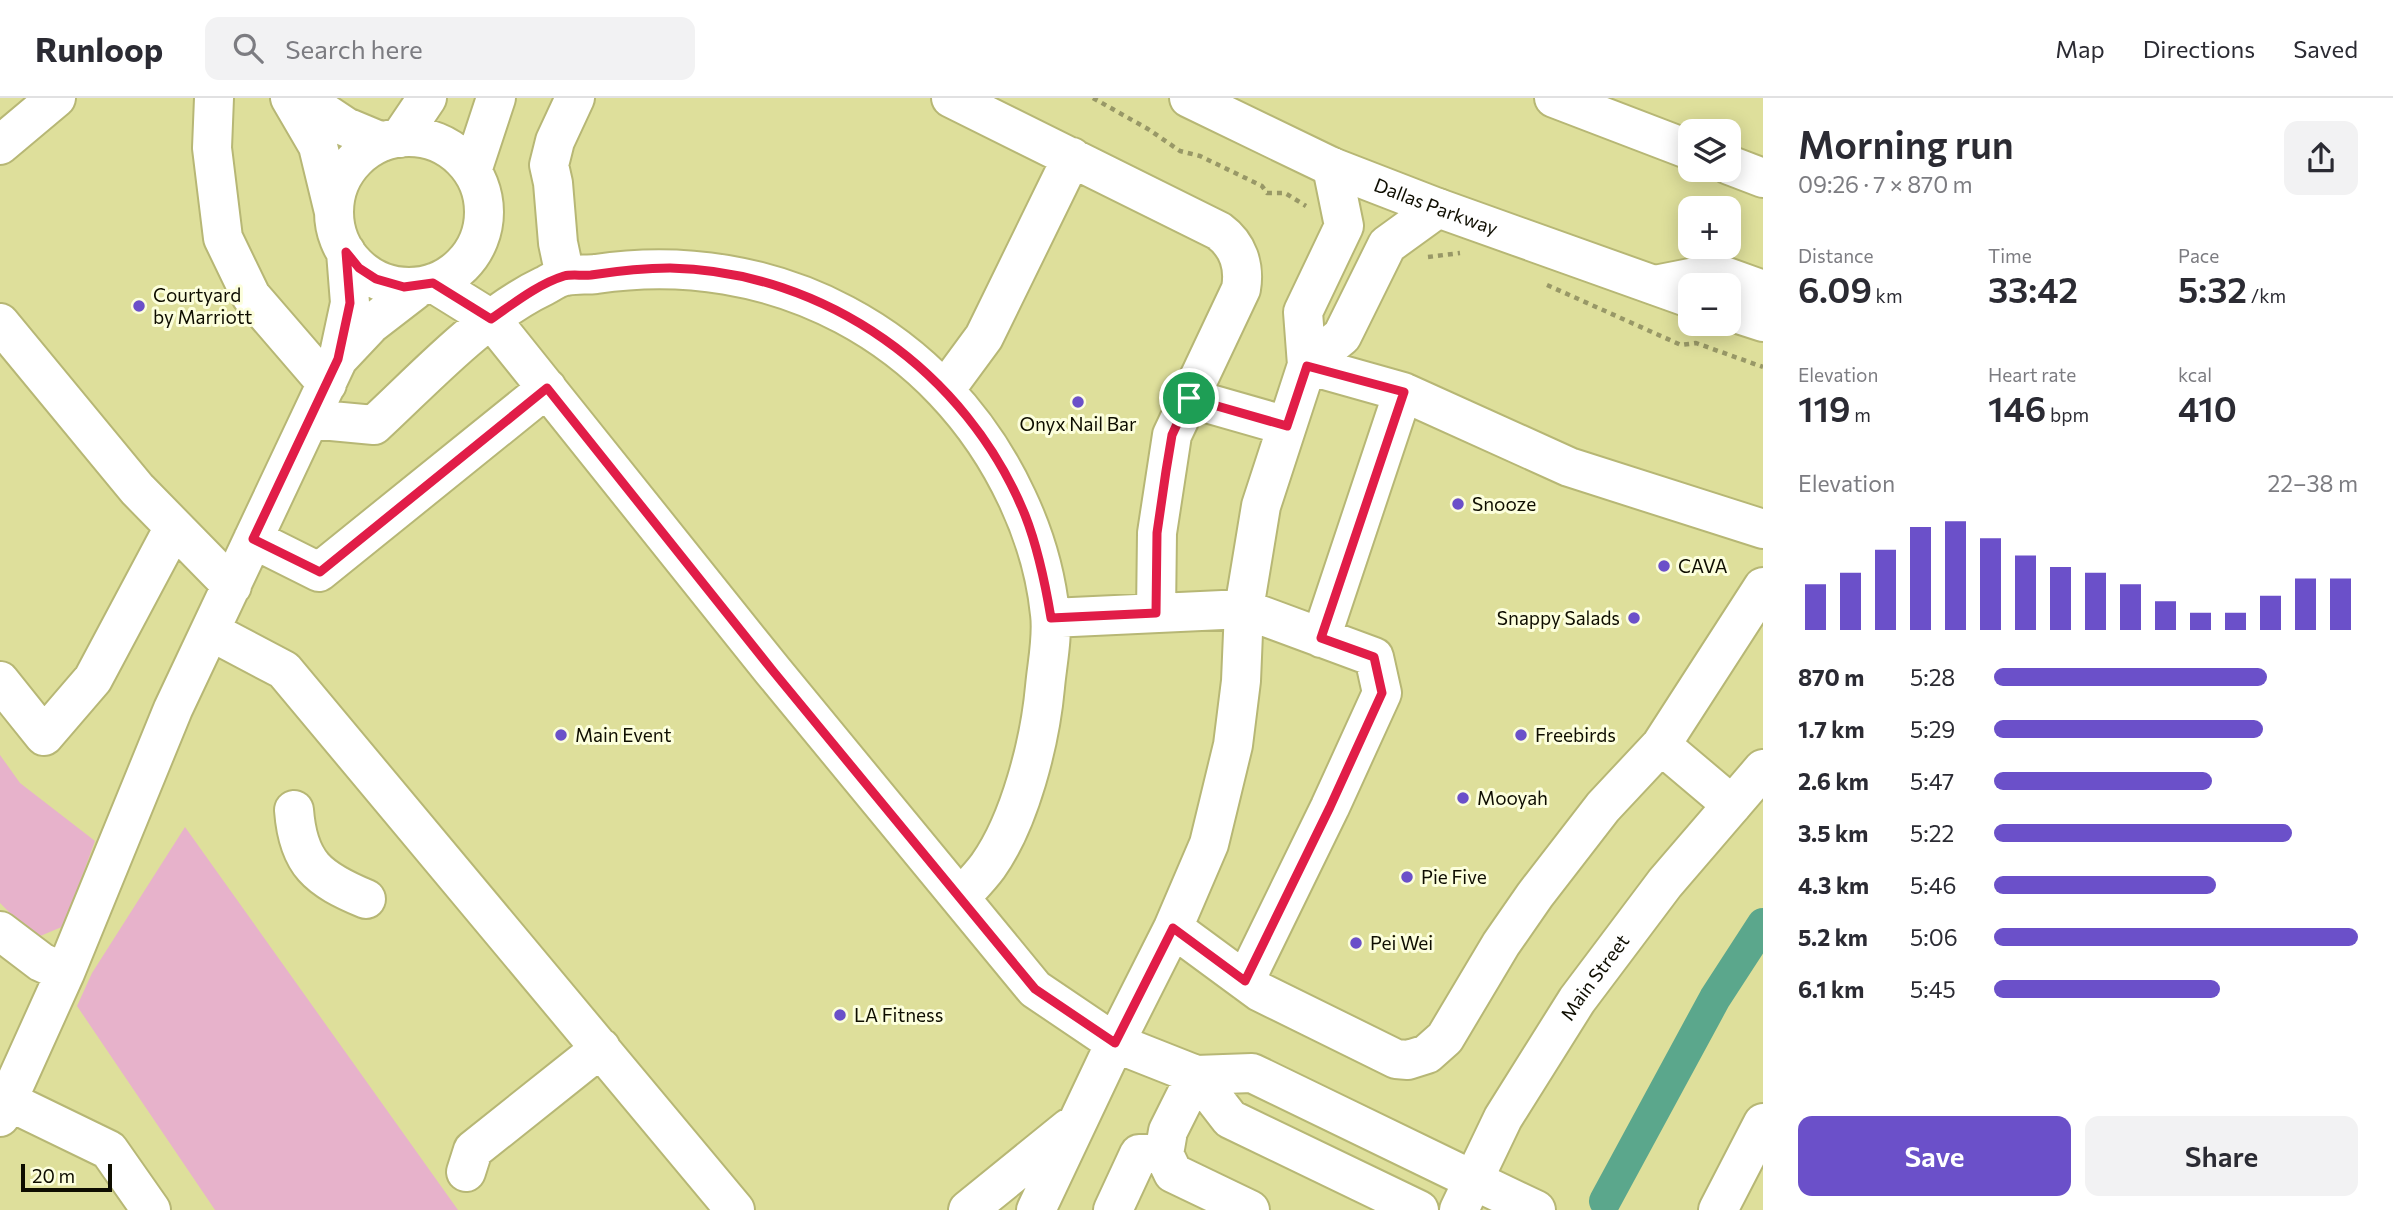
<!DOCTYPE html>
<meta charset="utf-8">
<style>
:root{--surface:#fff;--page:#f2f2f3;--text:#2b2b33;--muted:#7c7c81;--line:#e1e1e2;--accent:#6b50c9}
body{margin:0;font-family:Commissioner,sans-serif;background:var(--page);color:var(--text);height:100vh;display:flex;flex-direction:column;font-size:26px;white-space:nowrap}
*{box-sizing:border-box;margin:0}
p{font-size:23px;color:var(--muted)}
.icon{flex:none;width:38px;height:38px;fill:none;stroke:currentColor;stroke-width:2;stroke-linecap:round;stroke-linejoin:round}
.map{position:relative;flex:1;overflow:hidden}
.details{display:flex;flex-direction:column;background:var(--surface);width:630px}
.details>*{flex:none}
.buttons{position:absolute;left:1678px;top:21px;display:grid;gap:14px}
.buttons a{display:grid;place-items:center;width:63px;height:63px;border-radius:14px;background:var(--surface);box-shadow:0 4px 18px #0003;font-size:35px}
.scale{position:absolute;left:21px;bottom:18px;width:91px;box-sizing:border-box;padding-left:7px;border:4px solid #0e0d00;border-top:0;font-size:19px;line-height:24px;white-space:nowrap;color:#0e0d00;-webkit-text-stroke:5px #fcfedc;paint-order:stroke}
.pin{position:absolute;display:grid;place-items:center;width:60px;height:60px;color:#fff;margin:-30px;border:4px solid #fff;border-radius:50%;box-shadow:0 2px 7px #0007}
.round{display:grid;place-items:center;flex:none;width:74px;height:74px;border-radius:14px;background:var(--page)}
.summary{display:flex;align-items:center;justify-content:space-between;height:119px;padding:0 35px}
h1{font-size:38px;font-weight:600;line-height:52px}
.metrics{display:grid;grid-template-columns:repeat(3,1fr);gap:10px;height:119px;padding:7px 35px}
.metrics div{display:grid;align-content:center}
.metrics b{font-size:35px;font-weight:600}
.metrics small{font-size:19px;font-weight:400}
.metrics p{font-size:19px}
.chart{height:196px;padding:14px 35px}
.chart p{display:flex;justify-content:space-between}
.chart svg{width:100%;height:126px;margin-top:7px;stroke:var(--accent);stroke-width:6}
.button{display:flex;gap:14px;margin-top:auto;padding:14px 35px}
.button a{flex:1;height:80px;border-radius:14px;background:var(--accent);color:#fff;font-size:28px;font-weight:600;line-height:80px;text-align:center}
.button a+a{background:var(--page);color:var(--text)}
ul{padding:0 35px;list-style:none;font-size:23px}
li{display:grid;grid-template-columns:112px 84px 1fr;align-items:center;height:52px}
li i{height:18px;border-radius:9px;background:var(--accent)}
header{display:flex;align-items:center;gap:42px;box-sizing:border-box;height:98px;padding:0 35px;background:var(--surface);border-bottom:2px solid var(--line)}
header strong{font-size:33px}
nav{display:flex;gap:38px;margin-inline-start:auto;font-size:24px}
.search{width:490px;height:63px;background:var(--page);display:flex;align-items:center;gap:18px;box-sizing:border-box;padding:0 24px;border-radius:14px;color:var(--muted);font-size:26px}
main{display:flex;flex:1;min-height:0}
.map>svg:first-child{display:block}
</style>
<header>
<strong>Runloop</strong>
<div class="search"><svg class="icon" aria-label="search" viewBox="0 0 24 24"><circle cx="10" cy="10" r="6"/><path d="M15 15l6 6"/></svg>Search here</div>
<nav><a>Map</a><a>Directions</a><a>Saved</a></nav>
</header>
<main>
<div class="map">
<svg width="1763" height="1112" viewBox="0 0 1763 1112">
<rect width="100%" height="100%" fill="#dedf9b"/>
<path fill="#e7b2cb" d="M0 657 20 685 95 743 64 828 38 839 25 830 0 805Z
M185 729 458 1112H215L77 908 92 875Z"/>
<g fill="none" stroke-linecap="round" stroke-linejoin="round">
<path stroke="#5ba78c" stroke-width="32" d="M1605 1103 1715 900 1763 826"/>
<g stroke="#b7b775" stroke-width="42">
<path id="minor" d="M214 0 212 50 223 140 251 198 327 286
M290 0 318 48 334 114
M302 0 346 29 382 44
M951 0 1219 133C1238 147 1245 168 1241 191L1172 337 1157 435 1156 515
M334 114a75 75 0 1 1 150 0a75 75 0 1 1-150 0Z
M400 40 427 0
M0 47 56 0
M472 73 496 0
M565 178 558 145 553 85 549 67 555 43 575 0
M433 185 491 221 773 573 1035 891 1115 945 1196 977 1252 975 1473 1082
M0 225 137 391 232 488
M338 261 371 226 419 189
M1307 267 1403 294 1321 540
M1307 267 1342 238 1387 147 1438 110
M945 292 984 239 1072 59
M1403 294 1569 369 1763 431
M1189 300 1287 328
M310 321 374 327C425 280 481 218 544 188 550 185 558 179 566 178 575 176 586 177 596 176 773 149 941 237 1017 400 1034 436 1046 476 1050 516 1053 540 1047 566 1045 589 1040 644 1020 723 988 768 980 779 969 790 960 800
M253 441 319 474 547 290
M1051 520 1244 511 1374 559 1382 595 1330 709 1245 883
M210 533 284 572 735 1112
M0 583 44 638 93 581 174 429
M1661 647 1763 489
M294 712C298 766 318 781 366 801
M1173 830 1260 894 1396 961 1408 962 1427 956 1445 940 1501 846 1535 797 1603 709 1661 647 1732 707
M0 833 41 864 65 875
M1196 977 1230 1021 1419 1112
M1196 977 1168 1033 1164 1056 1173 1075 1250 1112
M8 1003 109 1052 151 1112
M0 1019 65 875 173 611 338 261 350 205 346 154
M466 1074 473 1052 601 950
M968 1112 1069 1030
M1036 1112 1115 945 1173 830 1209 746 1233 647 1241 583 1244 511 1261 408 1307 267 1303 214 1344 128 1332 69
M1113 1112 1139 1056H1164"/>
</g>
<g stroke="#b7b775" stroke-width="42">
<g id="major">
<path id="s1" d="M1189 0 1332 69 1438 110 1690 200"/>
<path d="M1655 187 1716 175 1763 192"/>
<path d="M1729 213 1763 224"/>
<path d="M1473 1082 1536 1112"/>
<path id="s2" d="M1459 1112 1503 1020 1577 902 1665 785 1763 671"/>
<path d="M1718 1112 1763 1025"/>
</g>
</g>
<g stroke="#b7b775" stroke-width="42">
<path id="highway" d="M1554 0 1690 52
M1729 67 1763 80"/>
</g>
<path stroke="#989867" stroke-width="4.5" stroke-dasharray="5 5" stroke-linecap="butt" d="M1093 0 1148 31 1180 53 1200 58 1262 88 1267 95H1285L1306 108
M1428 159 1460 155
M1547 187 1681 247 1696 245 1763 269"/>
<use href="#minor" stroke="#fff" stroke-width="38"/>
<use href="#major" stroke="#fff" stroke-width="38"/>
<use href="#highway" stroke="#fff" stroke-width="38"/>
</g>
<g fill="none" stroke-linecap="round" stroke-linejoin="round">
<g stroke="#fff" stroke-width="14">
<path id="route" d="M346 154 359 170 376 181 404 189 433 185 491 221C513 206 538 186 564 178 572 176 582 178 591 177 617 173 643 170 670 170 825 173 967 274 1025 417 1038 450 1045 484 1051 520L1156 515 1157 435 1166 373 1172 337 1189 300 1287 328 1307 268 1404 294 1321 540 1374 559 1382 595 1330 709 1245 883 1173 830 1115 945 1035 891 1030 885 773 573 547 290 320 474 253 441 338 261 350 205Z"/>
</g>
<use href="#route" stroke="#e11d48" stroke-width="9"/>
</g>
<g fill="#6b50c9" stroke="#fcfedc" stroke-width="2.5">
<circle cx="139" cy="208" r="7"/>
<circle cx="1078" cy="304" r="7"/>
<circle cx="1458" cy="406" r="7"/>
<circle cx="1664" cy="468" r="7"/>
<circle cx="1634" cy="520" r="7"/>
<circle cx="561" cy="637" r="7"/>
<circle cx="1521" cy="637" r="7"/>
<circle cx="1463" cy="700" r="7"/>
<circle cx="1407" cy="779" r="7"/>
<circle cx="1356" cy="845" r="7"/>
<circle cx="840" cy="917" r="7"/>
</g>
<g text-anchor="middle" stroke-width="6" stroke-linejoin="round" paint-order="stroke">
<g font-size="19" fill="#0e0d00" stroke="#fcfedc">
<text dy="7" stroke="none"><textPath href="#s1" startOffset="270">Dallas Parkway</textPath></text>
<text dy="7" stroke="none"><textPath href="#s2" startOffset="270">Main Street</textPath></text>
</g>
<g font-size="19" fill="#0e0d00" stroke="#fcfedc" text-anchor="start">
<text x="153" y="204">Courtyard<tspan x="153" dy="22">by Marriott</tspan></text>
<text x="1078" y="333" text-anchor="middle">Onyx Nail Bar</text>
<text x="1472" y="413">Snooze</text>
<text x="1678" y="475">CAVA</text>
<text x="1620" y="527" text-anchor="end">Snappy Salads</text>
<text x="575" y="644">Main Event</text>
<text x="1535" y="644">Freebirds</text>
<text x="1477" y="707">Mooyah</text>
<text x="1421" y="786">Pie Five</text>
<text x="1370" y="852">Pei Wei</text>
<text x="854" y="924">LA Fitness</text>
</g>
</g>
</svg>
<div class="buttons">
<a><svg class="icon" aria-label="layers" viewBox="0 0 24 24"><path d="M12 4l9 5-9 5-9-5zM3 14l9 5 9-5"/></svg></a>
<a>+</a>
<a>−</a>
</div>
<div class="scale">20 m</div>
<div class="pin" style="left:1189px;top:300px;background:#1e9e55"><svg class="icon" aria-label="arrive" viewBox="0 0 24 24"><path d="M6 21V4h12l-3 4 3 4H6"/></svg></div>
</div>
<section class="details">
<div class="summary"><div><h1>Morning run</h1><p>09:26 · 7 × 870 m</p></div><a class="round"><svg class="icon" aria-label="share" viewBox="0 0 24 24"><path d="M12 15V3M7 8l5-5 5 5M5 13v7h14v-7"/></svg></a></div>
<div class="metrics">
<div><p>Distance</p><b>6.09<small> km</small></b></div>
<div><p>Time</p><b>33:42</b></div>
<div><p>Pace</p><b>5:32<small> /km</small></b></div>
</div>
<div class="metrics">
<div><p>Elevation</p><b>119<small> m</small></b></div>
<div><p>Heart rate</p><b>146<small> bpm</small></b></div>
<div><p>kcal</p><b>410</b></div>
</div>
<div class="chart"><p><span>Elevation</span>22–38 m</p>
<svg viewBox="0 0 160 44" preserveAspectRatio="none"><path d="M5 44V28M15 44V24M25 44V16M35 44V8M45 44V6M55 44V12M65 44V18M75 44V22M85 44V24M95 44V28M105 44V34M115 44V38M125 44V38M135 44V32M145 44V26M155 44V26"/></svg>
</div>
<ul>
<li><b>870 m</b>5:28<i style="width:75%"></i></li>
<li><b>1.7 km</b>5:29<i style="width:74%"></i></li>
<li><b>2.6 km</b>5:47<i style="width:60%"></i></li>
<li><b>3.5 km</b>5:22<i style="width:82%"></i></li>
<li><b>4.3 km</b>5:46<i style="width:61%"></i></li>
<li><b>5.2 km</b>5:06<i style="width:100%"></i></li>
<li><b>6.1 km</b>5:45<i style="width:62%"></i></li>
</ul>
<div class="button"><a>Save</a><a>Share</a></div>
</section>
</main>
